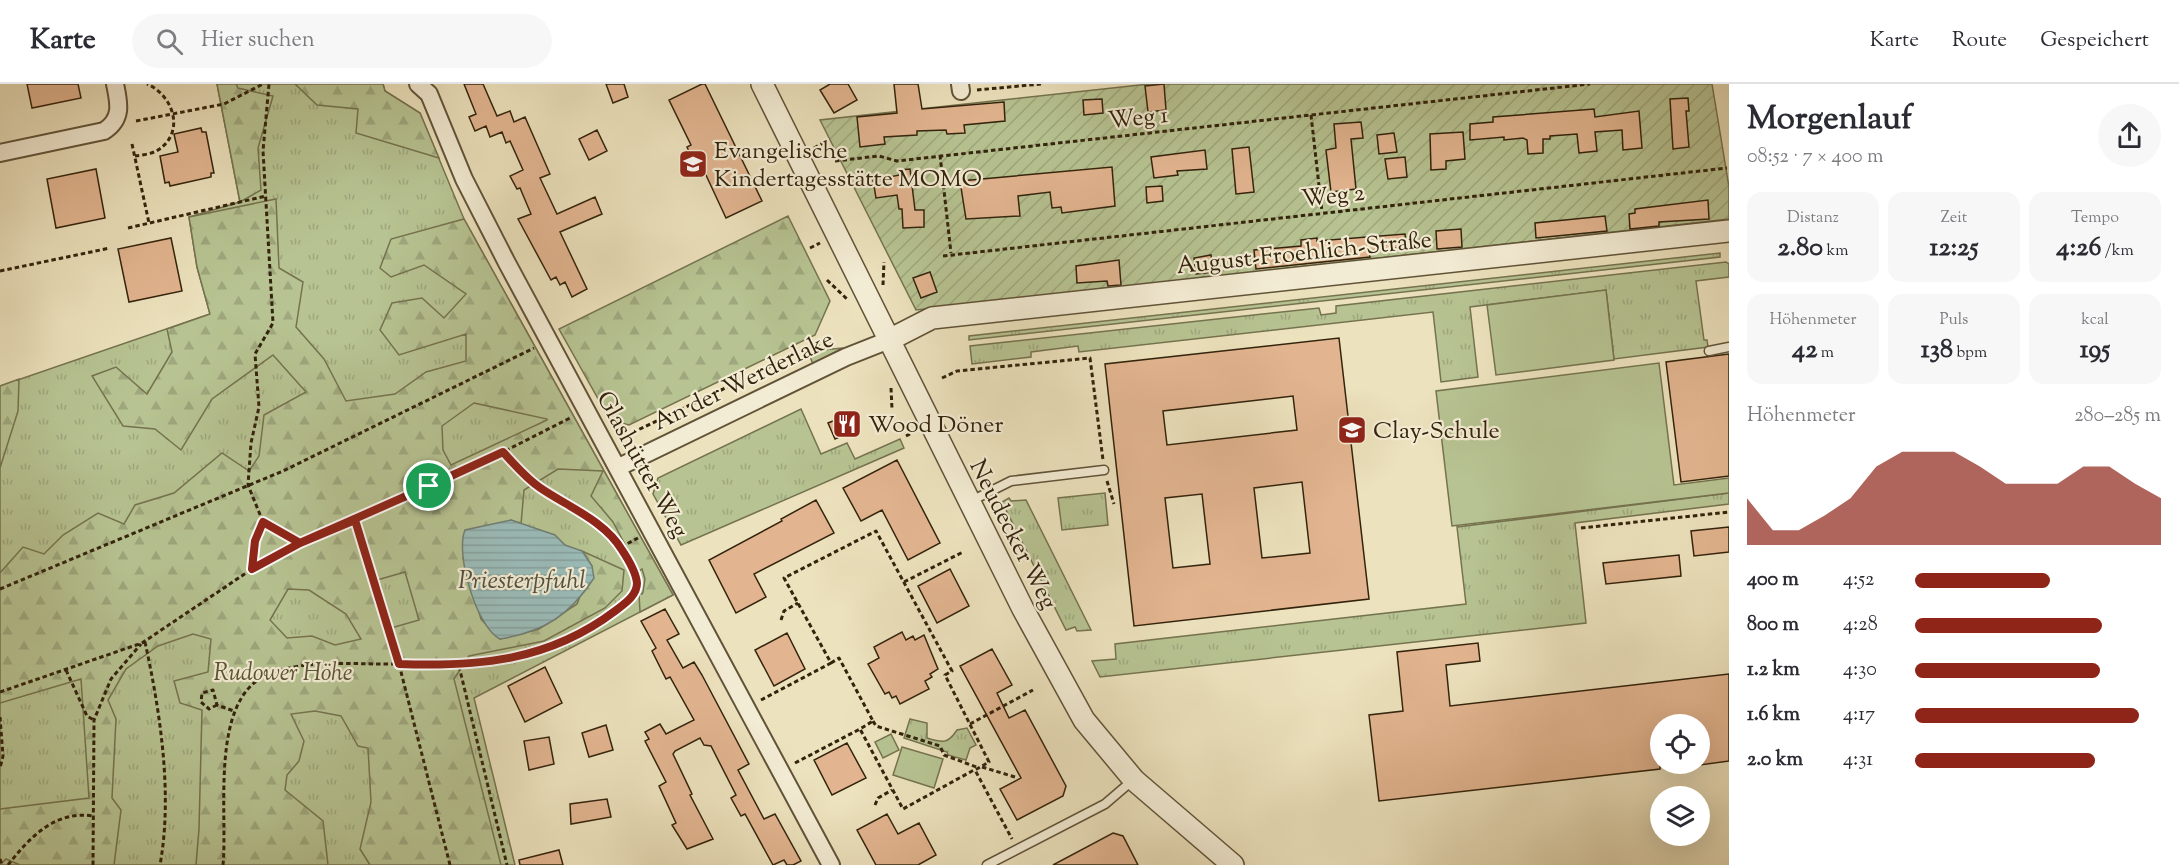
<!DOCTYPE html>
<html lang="de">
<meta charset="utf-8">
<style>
:root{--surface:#fff;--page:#f7f7f7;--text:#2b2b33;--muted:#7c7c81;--line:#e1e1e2;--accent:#8f2418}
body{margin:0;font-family:"Sorts Mill Goudy",serif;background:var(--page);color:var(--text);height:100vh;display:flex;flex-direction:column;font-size:22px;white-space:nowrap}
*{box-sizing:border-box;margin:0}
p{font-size:20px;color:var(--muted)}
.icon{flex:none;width:33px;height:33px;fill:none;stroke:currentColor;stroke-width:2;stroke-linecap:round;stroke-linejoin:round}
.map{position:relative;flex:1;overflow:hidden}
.sheet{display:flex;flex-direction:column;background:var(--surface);width:450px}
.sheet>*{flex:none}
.controls{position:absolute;left:1650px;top:630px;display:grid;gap:12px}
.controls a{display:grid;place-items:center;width:60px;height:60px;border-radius:50%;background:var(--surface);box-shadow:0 6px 24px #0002;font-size:30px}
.pin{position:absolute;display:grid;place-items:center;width:51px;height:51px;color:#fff;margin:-26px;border:3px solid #fff;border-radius:50%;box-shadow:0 2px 6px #0007}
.round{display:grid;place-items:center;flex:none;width:63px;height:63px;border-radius:32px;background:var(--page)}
.summary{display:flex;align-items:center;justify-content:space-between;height:102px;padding:0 18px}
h1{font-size:33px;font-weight:700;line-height:45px}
.figures{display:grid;grid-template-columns:repeat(3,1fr);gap:9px;height:102px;padding:6px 18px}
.figures div{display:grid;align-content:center;border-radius:15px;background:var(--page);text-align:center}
.figures b{font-size:26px;font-weight:700}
.figures small{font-size:16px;font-weight:400}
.figures p{font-size:16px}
.chart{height:168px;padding:12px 18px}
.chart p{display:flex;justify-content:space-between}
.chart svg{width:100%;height:108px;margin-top:6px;fill:var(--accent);opacity:.7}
ul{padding:0 18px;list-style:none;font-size:20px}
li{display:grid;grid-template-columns:96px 72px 1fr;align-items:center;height:45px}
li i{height:15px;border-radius:8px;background:var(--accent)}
header{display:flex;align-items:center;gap:36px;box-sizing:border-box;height:84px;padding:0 30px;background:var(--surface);border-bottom:2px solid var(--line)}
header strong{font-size:28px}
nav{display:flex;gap:33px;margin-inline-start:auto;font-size:21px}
.search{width:420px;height:54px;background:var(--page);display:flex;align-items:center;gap:15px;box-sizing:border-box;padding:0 21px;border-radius:33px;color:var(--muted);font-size:22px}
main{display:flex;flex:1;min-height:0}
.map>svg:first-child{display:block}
</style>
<header>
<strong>Karte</strong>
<div class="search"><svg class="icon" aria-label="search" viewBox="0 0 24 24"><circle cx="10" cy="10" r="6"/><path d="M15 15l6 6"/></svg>Hier suchen</div>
<nav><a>Karte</a><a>Route</a><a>Gespeichert</a></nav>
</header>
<main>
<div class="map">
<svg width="1729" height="781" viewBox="0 0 1729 781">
<defs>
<pattern id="grass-tufts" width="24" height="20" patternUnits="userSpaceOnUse" patternTransform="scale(1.5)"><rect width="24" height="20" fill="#b7c392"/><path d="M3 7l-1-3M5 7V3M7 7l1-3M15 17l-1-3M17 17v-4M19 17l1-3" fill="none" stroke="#9ea77d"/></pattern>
<pattern id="forest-firs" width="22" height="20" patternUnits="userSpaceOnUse" patternTransform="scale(1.5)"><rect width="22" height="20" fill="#b7c392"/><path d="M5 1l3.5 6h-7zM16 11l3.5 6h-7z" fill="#9ea77d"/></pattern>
<pattern id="garden-furrows" width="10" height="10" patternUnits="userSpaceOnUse" patternTransform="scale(1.5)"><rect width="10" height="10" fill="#b7c392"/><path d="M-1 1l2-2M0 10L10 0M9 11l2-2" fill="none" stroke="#9ea77d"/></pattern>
<pattern id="water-rules" width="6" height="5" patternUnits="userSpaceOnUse" patternTransform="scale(1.5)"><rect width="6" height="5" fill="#9bbcb9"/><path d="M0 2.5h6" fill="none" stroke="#86a19e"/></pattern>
</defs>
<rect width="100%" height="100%" fill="#ece2bd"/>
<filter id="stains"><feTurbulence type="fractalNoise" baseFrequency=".00333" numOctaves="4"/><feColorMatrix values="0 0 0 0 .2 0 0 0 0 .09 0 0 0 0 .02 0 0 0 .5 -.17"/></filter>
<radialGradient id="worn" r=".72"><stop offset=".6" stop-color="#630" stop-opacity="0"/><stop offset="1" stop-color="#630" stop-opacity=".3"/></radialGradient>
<path fill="url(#grass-tufts)" stroke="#75734f" stroke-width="1.5" d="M217 0H383L385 7 420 29 464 135 673 511 474 614 515 781H0V302L210 230 197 183 189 133 240 118Z
M1720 169V173L969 256V252Z
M1726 178 1729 180V193L1696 197 1704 256H1707L1708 263 1614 275 1606 206 1470 223 1478 293 1441 298 1433 228 1079 268 1078 262 1031 268V273L972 280 970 262 1319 224 1321 231 1336 229V222Z
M843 264 813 280 808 268 811 267Z
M801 325 821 370 847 359 855 375 900 355 904 364 681 461 653 410 658 394Z
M1105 409 1108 441 1062 446 1058 414Z
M1729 409V420L1575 439 1586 539 1100 593 1092 577 1116 575 1115 560 1466 520 1457 443Z
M1009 414 1011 417 1026 416 1091 546 1077 547 1075 543 1066 546 1002 418Z
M910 635 927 639V654C943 659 948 660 957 646L967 644 976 661 970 664 966 676 948 671 947 668 904 654Z"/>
<path fill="url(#forest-firs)" stroke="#75734f" stroke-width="1.5" fill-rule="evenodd" d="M217 0H236L238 4 273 12 258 64 261 106 240 118Z
M295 0H383L385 7 420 29 439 74 356 49 358 25 317 21Z
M276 115 279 184 303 198 296 243 324 275 346 317 395 310 426 288 466 277V250L399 271 380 246 392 219 422 214 444 234 466 210 424 181 391 193 380 184 391 155 464 135 673 511 640 528 639 509 642 510 643 508 645 495 642 485 639 487 613 438 591 412 603 387 558 385 524 406 521 440 511 436 463 474 481 535 500 555 539 545 577 520 592 482 582 467 624 486 622 507 605 524 544 557 469 572 454 595 501 781H370L360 765 371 718 368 664 358 662 341 632 315 627 291 630 304 657 299 677 287 691 285 706 323 737 328 781H196L199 745 202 626 180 619 174 597 208 588 211 555 193 550 158 562 126 585 108 616 116 635 112 714 121 726 114 781H20L6 775 0 781V725L89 714 81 595 0 619V489L23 463 44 470 63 451 98 429 124 440 135 421 174 409 222 369 249 387 259 372 264 331 306 308 273 271 212 315 181 366 155 345 123 342 92 292 116 283 147 310 172 268 167 245 210 230 197 183 189 133ZM474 319 547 335V336L451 381 443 366 442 342ZM405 488 419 536 384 546 370 498ZM288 505 309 506 346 530 361 555 335 561 312 552 287 554 270 536Z
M788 132 830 217 815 251 629 341 610 336 559 245Z
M19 295 18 327 0 384V302Z"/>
<path fill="url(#garden-furrows)" stroke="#75734f" stroke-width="1.5" d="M1149 0H1712L1729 103V135L916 226 820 36Z"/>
<path fill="#b7c392" stroke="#75734f" stroke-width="1.5" d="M1606 206 1614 276 1496 291 1487 221Z
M1659 279 1674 401 1729 394V409L1452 442 1436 307Z
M891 650 899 666 883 674 875 658Z
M902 663 943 675 934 704 893 691Z"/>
<path fill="url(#water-rules)" stroke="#717f74" stroke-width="1.5" d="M511 436 555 451 565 461 582 467 592 482 594 494C570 531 544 548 500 555 476 543 455 469 465 446Z"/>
<path fill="#e2b590" stroke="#33230c" stroke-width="1.5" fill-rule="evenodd" d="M27 0H78L81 14 32 24Z
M464 0H483L497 32 510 27 514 38 525 33 550 90 540 94 557 130 595 113 602 130 560 148 587 205 572 213 565 198 560 201 556 193 551 196 518 135 531 130 520 104 517 105 510 92 523 86 510 57 506 59 502 48 490 53 486 42 475 47 469 33 476 30Z
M606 0H624L628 13 613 19Z
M702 0H705L762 117 726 134 705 89 700 92 687 63 691 61 669 16Z
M830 0H848L857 16 834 29 820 6Z
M894 0H918L922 25 1004 18 1005 37 964 41 965 49 947 50 946 46 917 47V51L884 53 885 60 860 63 857 33 897 29Z
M1164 0 1166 26 1148 28 1145 2Z
M1688 14 1689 27H1686L1689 63 1673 65 1670 15Z
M1102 15 1103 29 1084 31 1083 16Z
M1594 25 1595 33 1639 27 1642 64 1623 66 1622 46 1595 48 1597 67 1579 69 1577 50 1550 52V55H1543V69L1528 70 1527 56 1523 54 1504 56V53L1470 56V40L1493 38V33Z
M1361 38 1363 54 1351 55 1356 105 1331 108 1326 66 1336 64 1334 40Z
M201 44 202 48H206L214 89H211V93L170 102 169 98 165 99 160 72 178 68 174 50Z
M597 46 607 67 589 76 579 55Z
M1463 48 1465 75 1446 77V85L1431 86 1430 50Z
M1394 49 1397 68 1379 70 1377 51Z
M1249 63 1254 108 1236 110 1232 65Z
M1205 66 1207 85 1177 87 1178 91 1154 94 1151 73Z
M1405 73 1407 93 1388 95 1385 75Z
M1112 83 1115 122 1062 129 1061 123 1052 124 1050 108 1018 112 1020 132 966 135 960 97Z
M96 85 105 134 56 144 47 95Z
M910 85 915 126H924V143L903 144 902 125H899L897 111 876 114 873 96 900 91V86Z
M1162 102 1163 117 1147 119 1146 103Z
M1708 116 1709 135 1659 138V142L1630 145 1629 130 1635 129V125Z
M1605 132 1607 147 1536 154 1535 139Z
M1461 145 1462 163 1437 165 1436 147Z
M1405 150 1406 163 1369 167 1370 173 1256 185 1254 166 1301 162V156L1317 154V157Z
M171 154 182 207 129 218 118 165Z
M1211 171 1213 188 1196 190 1194 174Z
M1119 176 1121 201 1108 202 1107 197 1077 199 1076 182Z
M930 188 937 208 921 214 913 194Z
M1339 254 1369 515 1134 542 1105 280ZM1293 312 1297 346 1167 361 1163 327ZM1302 398 1310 469 1262 474 1254 404ZM1202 410 1210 480 1173 484 1165 414Z
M1729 270V392L1681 398 1666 278Z
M851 330 857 345 835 355 828 339Z
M897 376 940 459 908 476 882 426 861 437 843 404Z
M816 416 834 449 754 490 766 513 736 529 709 476 782 437 781 435Z
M1729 443V468L1694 472 1691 447Z
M1679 471 1681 492 1606 500 1603 479Z
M950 485 969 522 937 539 918 502Z
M665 525 679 550 667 556 683 584 694 578 702 591 749 680 738 686 764 735 775 730 801 777 793 781H787L784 776 773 781 745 730 741 732 731 714 736 711 711 662 704 661 700 654 675 667 673 670 692 710 690 711 713 755 687 765 672 741 676 739 659 702 666 698 645 657 649 655 645 648 660 640 666 650 694 636 670 593 666 595 652 567 656 564 641 537Z
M902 548 906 556 913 552 915 556 924 551 938 585 930 590 932 593 925 597 929 605 900 620 896 612 892 614 889 608 885 610 868 580 879 574 874 563Z
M787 549 805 585 774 602 755 566Z
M1478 559 1480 577 1446 581 1450 622 1729 590V677L1700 681V640H1660V685L1379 717 1369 631 1403 627 1397 568Z
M992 565 1012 601 997 609 1009 634 1025 626 1066 702 1063 712 1017 736 1000 705 1021 694 960 582Z
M545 583 562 619 525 638 508 602Z
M606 641 613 666 589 673 582 649Z
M549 653 554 680 529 686 524 657Z
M847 659 866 694 832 711 814 676Z
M607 715 611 733 571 740 570 720Z
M887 730 898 750 919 739 936 771 918 781H876L857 746Z
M1113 749 1123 752 1138 781H1053Z
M559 766 563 781H520L519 776Z"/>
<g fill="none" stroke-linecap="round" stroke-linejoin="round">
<g stroke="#615338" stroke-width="11">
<path id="service" d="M1709 267 1729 263
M969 418 1011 397 1104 386
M987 781 1105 720 1133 696"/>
</g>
<g stroke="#615338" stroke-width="20">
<path id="minor" d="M418 0 429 10 464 95 507 179 831 781
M960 0 961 7
M0 69 104 47C123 35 119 19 115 0
M619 383 846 273 889 256"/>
</g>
<g stroke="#615338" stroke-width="24">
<path id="tertiary" d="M762 0 1023 525 1084 636 1134 696 1233 781
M889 256 932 234 1729 147"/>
</g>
<path stroke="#33230c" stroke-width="3" stroke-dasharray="4.5 3" stroke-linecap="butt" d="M977 6 1041 0
M1311 31 1322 128
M136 37 224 20 263 0
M132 60 149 139
M814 64 825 58
M940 71 951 169
M135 72C142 71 152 70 158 66 186 48 173 11 147 0
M835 77 879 72 897 77 1590 0
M128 144 266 112
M810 164 820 159
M943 172 1727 84
M0 187 110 164
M827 196 847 215
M883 201 884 178
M942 294 957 287 1090 274 1103 376
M891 304 892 325
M906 352 915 347
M619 355 815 261 834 259
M1107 397 1114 420
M263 438 248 401 251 359 259 323 255 270 273 239 263 67 269 0
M1581 444 1729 428
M621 463 638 454
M252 485 255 457 263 438 300 459
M904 498 963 468
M0 505 283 387 534 264
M781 536 784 527 798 519
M145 558C160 627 173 710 160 781
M831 579 839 574 873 637 860 645 903 725 974 686
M459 582 507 781
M66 586 87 632 94 636
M0 608 142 559 252 485 300 459 503 368 572 333
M761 616 831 579 784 494 876 447 952 587 945 591 989 678 975 686 1012 755
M217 621 209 625 201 618 202 609 213 606 217 621 234 627
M0 633 3 672 0 684
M873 637 876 642 940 662 944 671 979 684
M970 640 1033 606
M795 679 860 645
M982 683 1015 693
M875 721 878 714 892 706
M0 775 2 781
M8 781C30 753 55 726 94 732
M93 781 94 636 111 595 141 560
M223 781C228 729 209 616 267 591 306 574 358 581 399 580L355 436
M450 781 399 580C419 581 439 583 459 582 502 580 627 547 637 499 620 441 578 434 536 401 524 391 514 380 503 368"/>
<use href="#service" stroke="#f3ecd4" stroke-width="8"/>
<use href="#minor" stroke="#f3ecd4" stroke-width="16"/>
<use href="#tertiary" stroke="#f3ecd4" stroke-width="21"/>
</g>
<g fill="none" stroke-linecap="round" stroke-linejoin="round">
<g stroke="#fff" stroke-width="12">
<path id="route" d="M429 402 300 459 252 485 255 457 263 438 300 459 355 436 399 580C478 583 549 577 615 527 624 520 637 512 637 499 636 488 628 475 622 466 604 436 566 422 539 403 525 393 514 380 503 368L429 402"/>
</g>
<use href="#route" stroke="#8f2418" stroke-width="8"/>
</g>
<defs>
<g id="school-square" transform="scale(1.5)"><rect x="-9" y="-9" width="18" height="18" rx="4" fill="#8f2418" stroke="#f3ecd4"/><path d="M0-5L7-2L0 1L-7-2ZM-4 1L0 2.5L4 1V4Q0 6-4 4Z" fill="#fff"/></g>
<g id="restaurant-square" transform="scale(1.5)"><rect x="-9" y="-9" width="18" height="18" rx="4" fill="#8f2418" stroke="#f3ecd4"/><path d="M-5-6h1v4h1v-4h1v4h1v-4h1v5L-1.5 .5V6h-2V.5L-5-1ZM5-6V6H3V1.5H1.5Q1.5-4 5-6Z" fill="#fff"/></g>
</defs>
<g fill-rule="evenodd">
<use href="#school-square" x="693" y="80"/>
<use href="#restaurant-square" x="847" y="340"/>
<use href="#school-square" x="1352" y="346"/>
</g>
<g text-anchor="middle" stroke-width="4.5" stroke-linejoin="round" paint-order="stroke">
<g font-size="24" fill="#33230c" stroke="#f3ecd4">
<text transform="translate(1138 33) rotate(-6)" y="8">Weg 1</text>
<text transform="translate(1333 111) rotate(-6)" y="8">Weg 2</text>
<text transform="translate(1304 168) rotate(-6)" y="8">August-Froehlich-Straße</text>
<text transform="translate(743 296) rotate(-26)" y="8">An der Werderlake</text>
<text transform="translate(643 380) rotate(61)" y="8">Glashütter Weg</text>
<text transform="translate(1014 450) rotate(63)" y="8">Neudecker Weg</text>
</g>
<g font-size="24" fill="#33230c" stroke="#f3ecd4" text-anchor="start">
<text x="714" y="74">Evangelische<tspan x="714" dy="28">Kindertagesstätte MOMO</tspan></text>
<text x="868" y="348">Wood Döner</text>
<text x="1373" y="354">Clay-Schule</text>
</g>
<g font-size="24" font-style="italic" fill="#5b5334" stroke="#f3ecd4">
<text x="283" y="596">Rudower Höhe</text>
</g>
<g font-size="26" font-style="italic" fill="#525140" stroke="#f3ecd4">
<text x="522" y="504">Priesterpfuhl</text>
</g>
</g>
<rect width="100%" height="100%" filter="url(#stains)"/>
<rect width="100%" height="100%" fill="url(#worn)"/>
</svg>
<div class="controls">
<a><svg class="icon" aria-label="locate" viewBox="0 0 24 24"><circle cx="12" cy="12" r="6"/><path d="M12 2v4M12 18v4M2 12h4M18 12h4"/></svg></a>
<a><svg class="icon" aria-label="layers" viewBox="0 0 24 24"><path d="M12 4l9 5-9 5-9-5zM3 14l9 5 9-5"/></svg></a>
</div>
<div class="pin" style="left:429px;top:402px;background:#1e9e55"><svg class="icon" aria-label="arrive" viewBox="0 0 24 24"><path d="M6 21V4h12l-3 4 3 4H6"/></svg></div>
</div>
<section class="sheet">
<div class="summary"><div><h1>Morgenlauf</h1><p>08:52 · 7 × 400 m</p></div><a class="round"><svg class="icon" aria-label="share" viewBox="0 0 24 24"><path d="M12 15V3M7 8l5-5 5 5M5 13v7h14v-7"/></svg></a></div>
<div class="figures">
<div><p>Distanz</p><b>2.80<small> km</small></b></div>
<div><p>Zeit</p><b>12:25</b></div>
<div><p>Tempo</p><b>4:26<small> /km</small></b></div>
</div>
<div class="figures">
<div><p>Höhenmeter</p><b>42<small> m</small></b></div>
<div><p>Puls</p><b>138<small> bpm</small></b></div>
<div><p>kcal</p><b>195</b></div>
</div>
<div class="chart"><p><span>Höhenmeter</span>280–285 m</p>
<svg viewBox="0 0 160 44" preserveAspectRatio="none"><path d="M0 44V25L10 38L20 38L30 32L40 25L50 12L60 6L70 6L80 6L90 12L100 19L110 19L120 19L130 12L140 12L150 19L160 25V44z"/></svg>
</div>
<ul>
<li><b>400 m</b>4:52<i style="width:55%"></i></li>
<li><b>800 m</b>4:28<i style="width:76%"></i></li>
<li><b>1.2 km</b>4:30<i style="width:75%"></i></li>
<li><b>1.6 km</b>4:17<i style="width:91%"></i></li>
<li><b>2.0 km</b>4:31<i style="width:73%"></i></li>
</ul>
</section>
</main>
